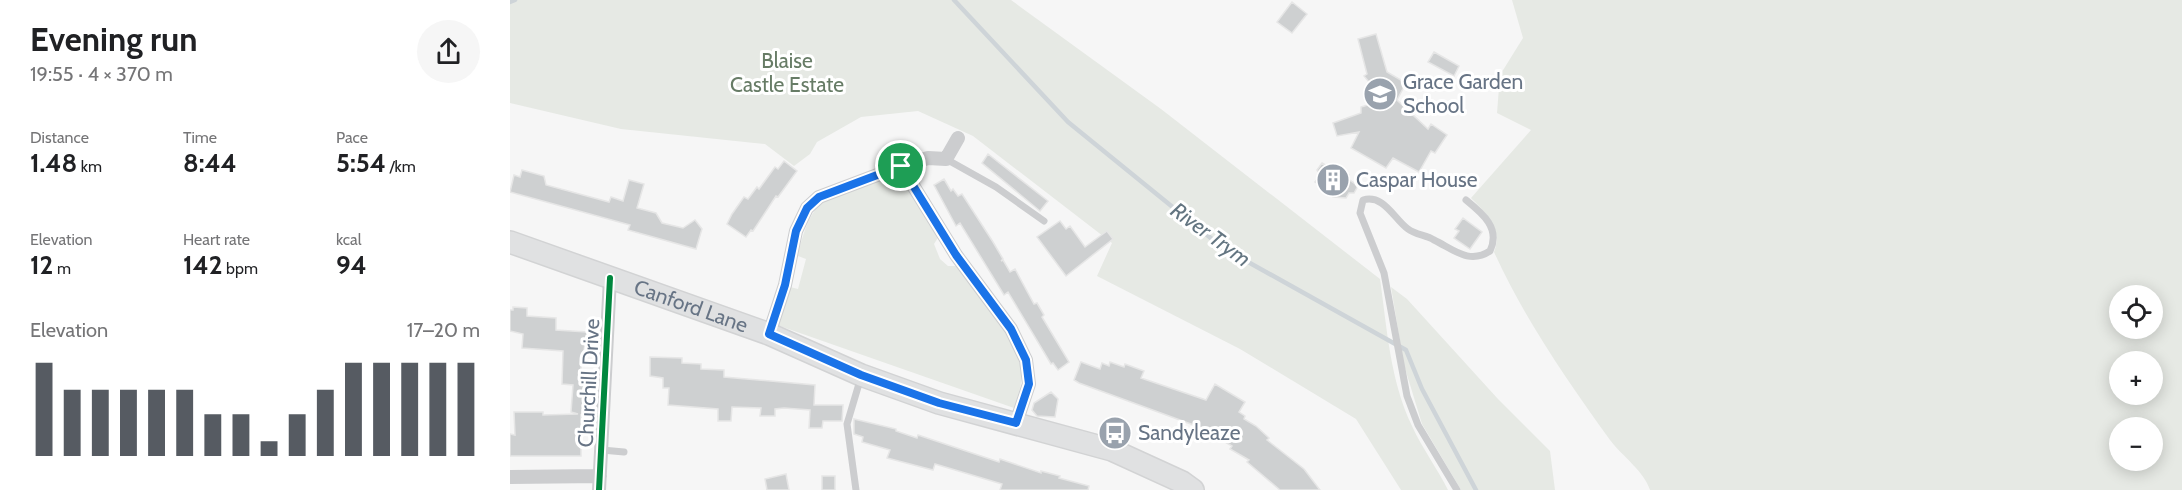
<!DOCTYPE html>
<meta charset="utf-8">
<style>
:root{--surface:#fff;--page:#f6f6f6;--text:#202124;--muted:#757577;--accent:#565b62}
body{margin:0;font-family:Cabin,sans-serif;background:var(--page);color:var(--text);height:100vh;display:flex;flex-direction:column;font-size:22px;white-space:nowrap}
*{box-sizing:border-box;margin:0}
p{font-size:20px;color:var(--muted)}
.icon{flex:none;width:33px;height:33px;fill:none;stroke:currentColor;stroke-width:2;stroke-linecap:round;stroke-linejoin:round}
.map{position:relative;flex:1;overflow:hidden}
.sheet{display:flex;flex-direction:column;background:var(--surface);width:510px}
.sheet>*{flex:none}
.tools{position:absolute;left:1599px;top:285px;display:grid;gap:12px}
.tools a{display:grid;place-items:center;width:54px;height:54px;border-radius:50%;background:var(--surface);box-shadow:0 3px 15px #0003;font-size:30px}
.pin{position:absolute;display:grid;place-items:center;width:51px;height:51px;color:#fff;margin:-26px;border:3px solid #fff;border-radius:50%;box-shadow:0 2px 6px #0007}
.round{display:grid;place-items:center;flex:none;width:63px;height:63px;border-radius:32px;background:var(--page)}
.summary{display:flex;align-items:center;justify-content:space-between;height:102px;padding:0 30px}
h1{font-size:33px;font-weight:800;line-height:45px}
.stats{display:grid;grid-template-columns:repeat(3,1fr);gap:9px;height:102px;padding:6px 30px}
.stats div{display:grid;align-content:center}
.stats b{font-size:26px;font-weight:800}
.stats small{font-size:16px;font-weight:400}
.stats p{font-size:16px}
.chart{height:168px;padding:12px 30px}
.chart p{display:flex;justify-content:space-between}
.chart svg{width:100%;height:108px;margin-top:6px;stroke:var(--accent);stroke-width:6}
main{display:flex;flex:1;min-height:0}
.map>svg:first-child{display:block}
</style>
<main>
<section class="sheet">
<div class="summary"><div><h1>Evening run</h1><p>19:55 · 4 × 370 m</p></div><a class="round"><svg class="icon" aria-label="share" viewBox="0 0 24 24"><path d="M12 15V3M7 8l5-5 5 5M5 13v7h14v-7"/></svg></a></div>
<div class="stats">
<div><p>Distance</p><b>1.48<small> km</small></b></div>
<div><p>Time</p><b>8:44</b></div>
<div><p>Pace</p><b>5:54<small> /km</small></b></div>
</div>
<div class="stats">
<div><p>Elevation</p><b>12<small> m</small></b></div>
<div><p>Heart rate</p><b>142<small> bpm</small></b></div>
<div><p>kcal</p><b>94</b></div>
</div>
<div class="chart"><p><span>Elevation</span>17–20 m</p>
<svg viewBox="0 0 160 44" preserveAspectRatio="none"><path d="M5 44V6M15 44V17M25 44V17M35 44V17M45 44V17M55 44V17M65 44V27M75 44V27M85 44V38M95 44V27M105 44V17M115 44V6M125 44V6M135 44V6M145 44V6M155 44V6"/></svg>
</div>
</section>
<div class="map">
<svg width="1672" height="490" viewBox="0 0 1672 490">
<rect width="100%" height="100%" fill="#f6f6f6"/>
<path fill="#e6e9e4" fill-rule="evenodd" d="M0 0H501L651 109 870 279C877 328 880 380 902 426 912 448 927 468 938 490H891L846 419 730 349 587 276 602 243 463 136 408 111 351 117 307 142 300 154 284 166 255 144 111 129 0 103Z
M1002 0H1672V490H1140C1134 471 1112 456 1100 440 1057 380 1015 320 984 252 993 229 977 214 961 198L1021 130 987 113 990 75 1013 38ZM1610 296H1642V328H1610ZM1610 362H1642V394H1610ZM1610 428H1642V460H1610Z
M389 175 429 236 424 244 430 259 438 266H447C468 295 515 343 511 381 511 390 506 399 504 408L267 325 280 287 288 289 296 259 288 256C302 190 327 186 389 175Z
M881 287 897 299 988 399 1040 451 1045 490H951L912 424 894 365Z"/>
<g fill="none" stroke-linecap="round" stroke-linejoin="round">
<path stroke="#ced4d8" stroke-width="4.5" d="M444 0 558 122 713 248 896 350 912 389 966 490
M0 2 5 0"/>
</g>
<path fill="#ced0d1" stroke="#e6e6e6" stroke-width="1.5" d="M782 2 797 14 782 33 767 22Z
M866 34 877 72 896 83 887 100 918 129 921 124 937 135 925 153 921 151 909 172 883 158 876 168 841 148 849 132 827 136 823 123 851 113V107L874 100 854 76 857 74 848 39Z
M924 52 949 66 944 76 918 62Z
M478 154 538 201 530 211 472 163Z
M274 161 287 171 268 197 266 196 243 231 241 230 236 237 217 224 222 214 234 197 238 199 247 187 249 189 265 167 268 169Z
M812 163 827 172 829 169 839 175 837 178 848 186 844 193H839L836 198 823 197 816 188 805 182 810 175 807 170Z
M12 170 34 176 36 185 99 202 101 197 113 201 119 180 134 184 127 208 146 213 152 223 173 228 185 220 192 229 186 249 118 230 120 225 0 192 4 175 10 177Z
M434 179 441 191 443 189 448 196 452 194 483 242 493 259 491 261 493 260 500 272 505 269 524 304 527 303 534 315 532 317 559 362 548 370 543 363 541 364 498 292 494 295 450 223 446 226 424 185Z
M953 218 972 232 960 249 944 238 949 231 945 229Z
M550 221 556 229 560 226 575 247 597 231 603 239 556 276 527 237Z
M3 307 17 308V316L46 318V330L77 332 70 374 80 375 77 418 71 415V456H0V434L5 435 4 412H33V415L68 414 61 412 63 385 52 384 53 351 12 348 13 334 0 331V310H3Z
M140 357 172 358V363L191 364V369L214 370V377L305 385 304 405H333L332 421H313L312 428H299L300 410 274 408 265 409V416H250L251 408 222 407 221 421H208V409L158 405 159 388H153V378L140 376Z
M571 362 590 369 592 363 599 366 600 362 614 367 615 364 634 371 631 378 696 400 705 384 735 402 729 412 735 416 734 419 746 426 759 438 757 440 794 469 810 490H770L737 462 739 460 720 449 722 446 689 427 569 383 564 380Z
M541 392 548 399 545 417 527 416 522 410 524 403Z
M344 419 386 429V431L407 438 408 435 489 462 490 459 531 473V471L550 476 549 478 579 486 578 490H490L492 484 425 464 423 470 377 458 380 450 352 442 353 437 344 434Z
M276 474 279 490H257L255 479Z
M312 476H325V490H312Z"/>
<g fill="none" stroke-linecap="round" stroke-linejoin="round">
<g stroke="#d2d3d4" stroke-width="24">
<g id="primary">
<path id="s1" d="M0 242 259 334 351 375 429 403 602 450 672 482 683 490"/>
</g>
</g>
<path stroke="#cccdcf" stroke-width="7" d="M436 159 486 187 534 221
M92 450 114 452
M346 490 337 424 351 377
M947 490 908 425 897 396 874 273 850 213 853 200C874 194 884 219 898 229 906 235 916 235 924 240 943 249 959 265 980 251 991 228 972 213 956 200"/>
<path stroke="#cccdcf" stroke-width="14" d="M391 166 418 158 436 159 448 138
M259 334 275 285 286 231 297 208 309 197 391 166 446 255 501 329 516 360 519 384 506 423
M0 477 90 476
M89 490 100 278"/>
<use href="#primary" stroke="#e0e1e2" stroke-width="21"/>
<g stroke="#fff" stroke-width="10">
<path id="cycleway" d="M259 334 275 285 286 231 297 208 309 197 391 166 446 255 501 329 516 360 519 384 506 423
M89 490 100 278"/>
</g>
<use href="#cycleway" stroke="#00873e" stroke-width="6"/>
</g>
<g fill="none" stroke-linecap="round" stroke-linejoin="round">
<g stroke="#fff" stroke-width="12">
<path id="route" d="M391 166 446 255 501 329 516 360 519 384 506 423 429 403 351 375 259 334 275 285 286 231 297 208 309 197Z"/>
</g>
<use href="#route" stroke="#1a73e8" stroke-width="8"/>
</g>
<defs>
<g id="school-disc" transform="scale(1.725)"><circle r="9.5" fill="#99a2ad" stroke="#fff"/><path d="M0-5L7-2L0 1L-7-2ZM-4 1L0 2.5L4 1V4Q0 6-4 4Z" fill="#fff"/></g>
<g id="building-disc" transform="scale(1.725)"><circle r="9.5" fill="#99a2ad" stroke="#fff"/><path d="M-4-6H4V6H1V3H-1V6H-4ZM-2.5-4.3h1.7v1.8h-1.7ZM.8-4.3h1.7v1.8H.8ZM-2.5-1h1.7V.8h-1.7ZM.8-1h1.7V.8H.8Z" fill="#fff"/></g>
<g id="bus-disc" transform="scale(1.725)"><circle r="9.5" fill="#99a2ad" stroke="#fff"/><path d="M-5-6H5V4H4V6H2V4H-2V6H-4V4H-5ZM-3.5-4V0h7V-4ZM-3.5 1.2v1.5H-2V1.2ZM2 1.2v1.5H3.5V1.2Z" fill="#fff"/></g>
</defs>
<g fill-rule="evenodd">
<use href="#school-disc" x="870" y="94"/>
<use href="#building-disc" x="823" y="180"/>
<use href="#bus-disc" x="605" y="433"/>
</g>
<g text-anchor="middle" stroke-width="6" stroke-linejoin="round" paint-order="stroke">
<g font-size="21" fill="#677c66" stroke="#fff">
<text x="277" y="68">Blaise<tspan x="277" dy="24">Castle Estate</tspan></text>
</g>
<g font-size="21" fill="#677485" stroke="#fff" text-anchor="start">
<text x="893" y="89">Grace Garden<tspan x="893" dy="24">School</tspan></text>
<text x="846" y="187">Caspar House</text>
<text x="628" y="440">Sandyleaze</text>
</g>
<g font-size="21" fill="#677485" stroke="#fff">
<text dy="7" stroke="none"><textPath href="#s1" startOffset="192">Canford Lane</textPath></text>
<text transform="translate(79 383) rotate(-87)" y="7">Churchill Drive</text>
</g>
<g font-size="22" font-style="italic" fill="#637581" stroke="#fff">
<text transform="translate(701 234) rotate(36)" y="8">River Trym</text>
</g>
</g>
</svg>
<div class="tools">
<a><svg class="icon" aria-label="locate" viewBox="0 0 24 24"><circle cx="12" cy="12" r="6"/><path d="M12 2v4M12 18v4M2 12h4M18 12h4"/></svg></a>
<a>+</a>
<a>−</a>
</div>
<div class="pin" style="left:391px;top:166px;background:#1e9e55"><svg class="icon" aria-label="arrive" viewBox="0 0 24 24"><path d="M6 21V4h12l-3 4 3 4H6"/></svg></div>
</div>
</main>
